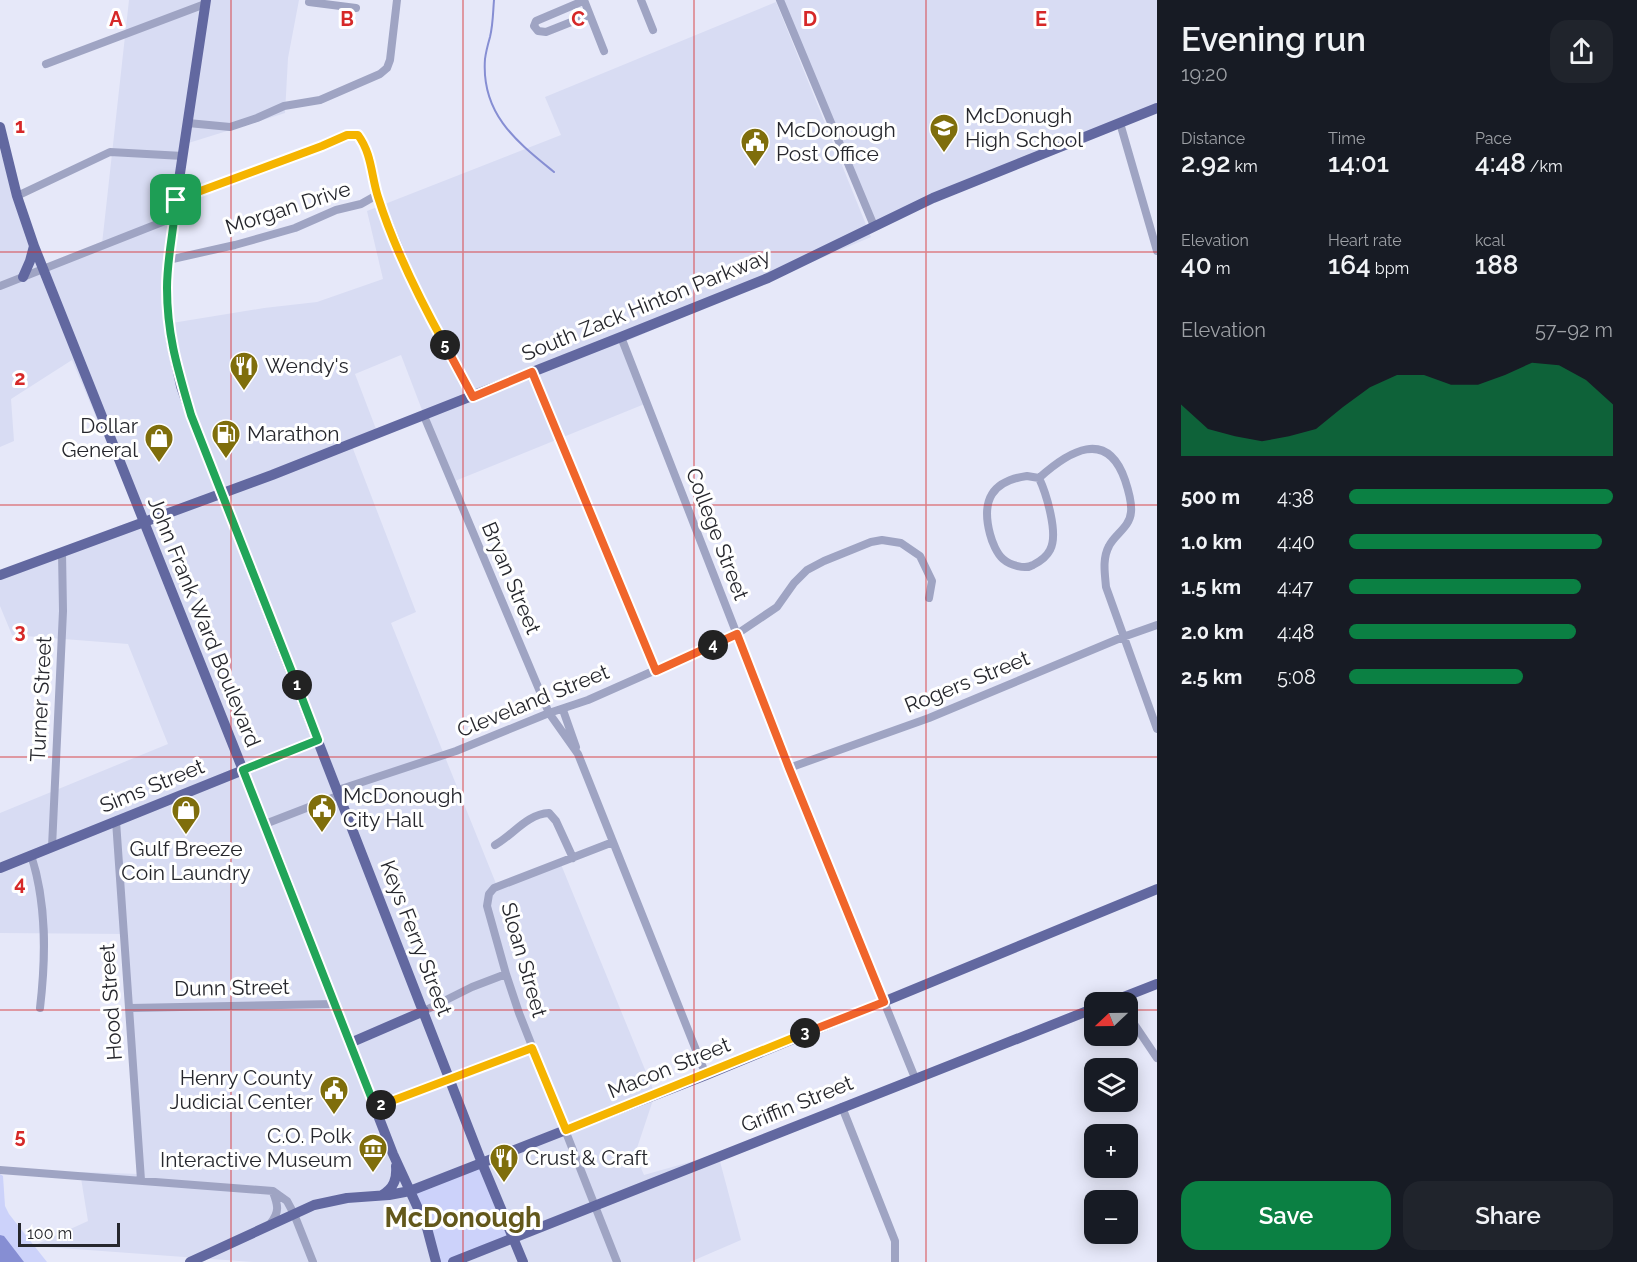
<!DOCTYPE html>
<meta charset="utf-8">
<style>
:root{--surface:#171b24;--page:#20242c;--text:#f1f3f6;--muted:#9ea1a6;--accent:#0b8043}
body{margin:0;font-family:Raleway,sans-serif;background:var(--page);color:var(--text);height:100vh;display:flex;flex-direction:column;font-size:22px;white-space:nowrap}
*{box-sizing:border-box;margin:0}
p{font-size:20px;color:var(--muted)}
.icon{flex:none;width:33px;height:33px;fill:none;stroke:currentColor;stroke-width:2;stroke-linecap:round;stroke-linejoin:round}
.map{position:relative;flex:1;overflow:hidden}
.drawer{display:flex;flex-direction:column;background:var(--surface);width:480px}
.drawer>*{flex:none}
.needle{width:39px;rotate:248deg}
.fabs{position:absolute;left:1084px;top:992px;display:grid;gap:12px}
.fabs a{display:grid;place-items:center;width:54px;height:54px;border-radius:12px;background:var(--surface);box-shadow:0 3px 15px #0003;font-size:30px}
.scale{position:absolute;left:18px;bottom:15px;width:102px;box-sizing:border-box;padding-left:6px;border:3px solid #26272d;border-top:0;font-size:16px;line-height:21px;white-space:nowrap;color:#26272d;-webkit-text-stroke:4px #fff;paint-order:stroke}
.pin{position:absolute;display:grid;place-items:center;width:51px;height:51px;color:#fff;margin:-26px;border-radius:12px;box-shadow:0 3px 9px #0006}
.km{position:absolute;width:30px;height:30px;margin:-15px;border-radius:50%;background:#222;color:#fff;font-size:16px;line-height:30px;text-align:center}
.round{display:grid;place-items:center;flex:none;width:63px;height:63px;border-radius:18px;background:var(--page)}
.headline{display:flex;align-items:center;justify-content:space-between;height:102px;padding:0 24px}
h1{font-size:33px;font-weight:600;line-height:45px}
.stats{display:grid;grid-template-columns:repeat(3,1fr);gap:9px;height:102px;padding:6px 24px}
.stats div{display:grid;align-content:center}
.stats b{font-size:26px;font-weight:600}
.stats small{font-size:16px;font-weight:400}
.stats p{font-size:16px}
.chart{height:168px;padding:12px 24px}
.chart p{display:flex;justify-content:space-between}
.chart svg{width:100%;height:108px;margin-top:6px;fill:var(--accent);opacity:.7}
.cta{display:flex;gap:12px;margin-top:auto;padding:12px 24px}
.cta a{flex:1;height:69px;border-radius:18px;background:var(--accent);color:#fff;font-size:24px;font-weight:600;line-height:69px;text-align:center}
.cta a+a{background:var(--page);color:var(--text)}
ul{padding:0 24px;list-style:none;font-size:20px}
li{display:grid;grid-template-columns:96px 72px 1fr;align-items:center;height:45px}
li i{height:15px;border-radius:8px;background:var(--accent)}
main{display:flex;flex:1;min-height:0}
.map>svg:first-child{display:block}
</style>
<main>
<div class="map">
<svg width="1157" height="1262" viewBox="0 0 1157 1262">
<rect width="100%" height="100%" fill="#e6e8f9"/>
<path fill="#d8dcf3" d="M129 0H299L288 58 285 113 182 145 170 224 172 323 264 308 317 302 383 279 367 211 561 135 545 97 776 2 871 237 622 343 647 403 450 483 401 355 355 374 376 429 350 441 416 612 391 623 497 886 560 862 655 1094 635 1154 644 1175 718 1154 741 1240 690 1262H253L33 1246 88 1221 80 1172 139 1174 127 934 0 933V813L168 744 128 644 12 635 0 606V576L141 524 72 360 11 399 14 441 0 447V151L43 270 102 244Z
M781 0H1157V107L874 226Z"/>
<path fill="#ccd2fa" d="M482 1163 513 1237 453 1262H436L410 1191Z
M0 1174 3 1176 5 1206 9 1214 47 1262H0Z"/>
<path fill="#868ed3" d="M0 1235 4 1236 24 1262H0Z"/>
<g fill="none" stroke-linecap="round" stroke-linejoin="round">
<path stroke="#868ed3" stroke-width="2" d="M494 0C493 12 493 25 490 37 488 44 486 51 485 59 481 114 516 141 554 172"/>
<path stroke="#9fa4c3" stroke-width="8" d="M584 0 604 51
M641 0 653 30
M780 0 874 226
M583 1 536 21 534 26 538 31 546 32 589 15
M309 2 356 8
M46 64 205 4
M188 123 230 127 257 118 284 106 320 100 380 74 387 68 390 60 397 0
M1120 123 1157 251
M377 195 421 300 473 397
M17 196 110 152 183 156
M168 260 235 245 295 228 336 210 361 204 377 195 366 146 358 135H347L322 146 176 200
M0 286 175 217
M621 337 789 768 915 1078
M532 372 656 671
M424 416 549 713 578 754 706 1075
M1027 476 1039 478C1046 493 1059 534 1050 550 1047 556 1039 562 1033 565 1025 570 1010 565 1003 559 997 554 992 542 990 534 981 500 992 481 1027 476Z
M1039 478C1069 451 1107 428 1125 480 1128 489 1132 503 1131 512 1130 527 1115 534 1109 546 1102 559 1105 574 1106 587L1157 729
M563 710 576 747
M789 768 929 718 1123 637 1157 625
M338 790 456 751 549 713 588 700 737 634 777 607 794 583 807 570 824 561 871 542 882 540 901 543 920 556 932 581 929 598
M116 821 141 1180
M265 824 340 795
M613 842 494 888 489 894 487 906 506 974 519 1013 617 1262
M495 845C513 835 527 814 549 813L556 821 573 858
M52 847 63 611 62 552
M31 855C47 904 46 957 40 1008
M130 1008 335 1004
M424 1011 472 987 506 974
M1128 1015 1157 1058
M375 1107 533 1048
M842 1107 895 1241V1262
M0 1170 273 1191 287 1201 294 1214 313 1262
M270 1224C280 1212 278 1205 273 1192"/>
<path stroke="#6268a0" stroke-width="10" d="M206 0 176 200 168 270 167 305 171 340 181 386 191 415 482 1163 523 1262
M0 127 17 196 34 246 280 863 393 1154 427 1228 436 1262
M23 277 30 261 34 246
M0 575 272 475 621 337 768 278 933 198 1157 108
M0 868 318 740
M1111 1002 1157 984
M350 1043 424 1011
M382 1195C394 1188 397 1179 396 1166
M190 1262 314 1205 347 1198 389 1195 410 1191 706 1075 1157 889
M453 1262 1095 1008"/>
</g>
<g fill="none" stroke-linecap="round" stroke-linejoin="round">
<g stroke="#fff" stroke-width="12">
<path id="split-1" d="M176 200C174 230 167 258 167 288 167 336 178 370 191 415L297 685"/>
</g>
<g stroke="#fff" stroke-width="12">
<path id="split-2" d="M297 685 318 740 243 770 375 1107 381 1105"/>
</g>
<g stroke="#fff" stroke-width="12">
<path id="split-3" d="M381 1105 532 1048 566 1130 805 1033"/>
</g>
<g stroke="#fff" stroke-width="12">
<path id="split-4" d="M713 645 737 634 789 768 884 1002 805 1033"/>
</g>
<g stroke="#fff" stroke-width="12">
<path id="split-5" d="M445 345 473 397 532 372 656 671 713 645"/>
</g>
<g stroke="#fff" stroke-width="12">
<path id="split-6" d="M176 200 322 146 347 135H358C372 154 371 175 378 197 394 248 419 298 445 345"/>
</g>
<use href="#split-1" stroke="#22a559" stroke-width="8"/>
<use href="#split-2" stroke="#22a559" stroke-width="8"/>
<use href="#split-3" stroke="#f5b400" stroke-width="8"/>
<use href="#split-4" stroke="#f0652b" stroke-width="8"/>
<use href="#split-5" stroke="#f0652b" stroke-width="8"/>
<use href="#split-6" stroke="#f5b400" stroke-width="8"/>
</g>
<path fill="none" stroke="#d62828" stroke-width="1.5" stroke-opacity="0.55" d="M231 0V1262M463 0V1262M694 0V1262M926 0V1262M0 252H1157M0 505H1157M0 757H1157M0 1010H1095M1128 1010H1157"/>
<defs>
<g id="school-pin" transform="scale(1.5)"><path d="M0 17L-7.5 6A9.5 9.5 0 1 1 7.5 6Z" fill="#7f6e0c" stroke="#fff"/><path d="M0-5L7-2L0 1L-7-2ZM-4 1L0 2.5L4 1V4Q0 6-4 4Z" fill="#fff"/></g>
<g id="civic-pin" transform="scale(1.5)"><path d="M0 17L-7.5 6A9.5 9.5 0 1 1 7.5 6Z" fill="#7f6e0c" stroke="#fff"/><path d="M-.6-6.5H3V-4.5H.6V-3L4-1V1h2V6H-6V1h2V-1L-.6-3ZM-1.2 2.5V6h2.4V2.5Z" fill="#fff"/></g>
<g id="restaurant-pin" transform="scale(1.5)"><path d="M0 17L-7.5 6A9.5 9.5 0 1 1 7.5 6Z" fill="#7f6e0c" stroke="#fff"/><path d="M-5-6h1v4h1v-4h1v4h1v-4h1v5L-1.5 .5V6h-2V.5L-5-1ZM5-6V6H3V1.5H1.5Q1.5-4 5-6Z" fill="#fff"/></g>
<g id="fuel-pin" transform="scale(1.5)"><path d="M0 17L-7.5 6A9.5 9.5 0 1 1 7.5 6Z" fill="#7f6e0c" stroke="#fff"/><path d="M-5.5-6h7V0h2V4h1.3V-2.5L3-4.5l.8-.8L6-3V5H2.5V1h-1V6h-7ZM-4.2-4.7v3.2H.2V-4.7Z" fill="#fff"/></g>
<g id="shop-pin" transform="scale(1.5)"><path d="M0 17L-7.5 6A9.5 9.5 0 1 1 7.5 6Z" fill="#7f6e0c" stroke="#fff"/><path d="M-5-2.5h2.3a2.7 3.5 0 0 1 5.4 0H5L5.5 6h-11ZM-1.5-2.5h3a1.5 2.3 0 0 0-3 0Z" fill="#fff"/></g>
<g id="museum-pin" transform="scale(1.5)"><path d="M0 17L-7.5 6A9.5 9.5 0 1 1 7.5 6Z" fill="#7f6e0c" stroke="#fff"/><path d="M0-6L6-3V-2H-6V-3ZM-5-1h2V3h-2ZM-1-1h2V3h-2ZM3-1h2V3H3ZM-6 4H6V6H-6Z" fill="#fff"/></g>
</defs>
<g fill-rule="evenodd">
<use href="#school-pin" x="944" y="128"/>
<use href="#civic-pin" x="755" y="142"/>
<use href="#restaurant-pin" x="244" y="366"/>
<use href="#fuel-pin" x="226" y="434"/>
<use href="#shop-pin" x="159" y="438"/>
<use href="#civic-pin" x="322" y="808"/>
<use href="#shop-pin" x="186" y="810"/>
<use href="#civic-pin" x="334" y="1090"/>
<use href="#museum-pin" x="373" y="1148"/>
<use href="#restaurant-pin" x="504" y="1158"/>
</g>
<g text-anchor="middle" stroke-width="6" stroke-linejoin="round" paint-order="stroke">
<g font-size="21" fill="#26272d" stroke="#fff" text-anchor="start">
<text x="965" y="123">McDonugh<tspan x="965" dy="24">High School</tspan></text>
<text x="776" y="137">McDonough<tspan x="776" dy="24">Post Office</tspan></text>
<text x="265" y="373">Wendy's</text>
<text x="138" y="433" text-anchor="end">Dollar<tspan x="138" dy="24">General</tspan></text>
<text x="247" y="441">Marathon</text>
<text x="343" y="803">McDonough<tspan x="343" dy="24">City Hall</tspan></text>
<text x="186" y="856" text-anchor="middle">Gulf Breeze<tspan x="186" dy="24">Coin Laundry</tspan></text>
<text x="313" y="1085" text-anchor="end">Henry County<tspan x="313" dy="24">Judicial Center</tspan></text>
<text x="352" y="1143" text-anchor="end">C.O. Polk<tspan x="352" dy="24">Interactive Museum</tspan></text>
<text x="525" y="1165">Crust &amp; Craft</text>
</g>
<g font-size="21" fill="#26272d" stroke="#fff">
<text transform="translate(288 208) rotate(-18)" y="7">Morgan Drive</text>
<text transform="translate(646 305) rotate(-22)" y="7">South Zack Hinton Parkway</text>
<text transform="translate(717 534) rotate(69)" y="7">College Street</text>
<text transform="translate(511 578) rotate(67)" y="7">Bryan Street</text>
<text transform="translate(204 622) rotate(68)" y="7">John Frank Ward Boulevard</text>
<text transform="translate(967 682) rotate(-22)" y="7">Rogers Street</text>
<text transform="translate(41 699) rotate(-87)" y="7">Turner Street</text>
<text transform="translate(533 701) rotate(-22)" y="7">Cleveland Street</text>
<text transform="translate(152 786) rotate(-22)" y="7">Sims Street</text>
<text transform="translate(416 938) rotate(69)" y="7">Keys Ferry Street</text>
<text transform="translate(524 960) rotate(74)" y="7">Sloan Street</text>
<text transform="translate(232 988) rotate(-1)" y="7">Dunn Street</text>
<text transform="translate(111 1002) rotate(-94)" y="7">Hood Street</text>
<text transform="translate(669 1068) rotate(-22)" y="7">Macon Street</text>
<text transform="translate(797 1104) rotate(-22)" y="7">Griffin Street</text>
</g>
<g font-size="27" font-weight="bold" fill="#63581b" stroke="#fff">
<text x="463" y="1227">McDonough</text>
</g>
</g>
<g font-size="20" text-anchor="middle" font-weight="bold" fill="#d62828" stroke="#fff" stroke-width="6" stroke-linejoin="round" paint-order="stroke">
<text x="116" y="26">A</text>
<text x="347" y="26">B</text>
<text x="578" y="26">C</text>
<text x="810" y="26">D</text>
<text x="1041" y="26">E</text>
<text x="20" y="133">1</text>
<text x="20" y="385">2</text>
<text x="20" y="638">3</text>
<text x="20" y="890">4</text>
<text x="20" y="1143">5</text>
</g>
</svg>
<div class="fabs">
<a><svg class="needle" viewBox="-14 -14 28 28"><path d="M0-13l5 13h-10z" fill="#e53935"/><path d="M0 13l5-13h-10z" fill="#9ea1a6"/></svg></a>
<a><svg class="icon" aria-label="layers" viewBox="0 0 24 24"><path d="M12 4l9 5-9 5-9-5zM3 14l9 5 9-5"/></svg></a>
<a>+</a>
<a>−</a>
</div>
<div class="scale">100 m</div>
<div class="pin" style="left:176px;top:200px;background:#1e9e55"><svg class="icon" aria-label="arrive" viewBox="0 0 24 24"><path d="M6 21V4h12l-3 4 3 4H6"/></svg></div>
<b class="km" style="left:297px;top:685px">1</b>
<b class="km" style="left:381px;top:1105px">2</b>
<b class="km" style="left:805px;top:1033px">3</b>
<b class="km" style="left:713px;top:645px">4</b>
<b class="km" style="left:445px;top:345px">5</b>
</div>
<section class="drawer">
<div class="headline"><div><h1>Evening run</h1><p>19:20</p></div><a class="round"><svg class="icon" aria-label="share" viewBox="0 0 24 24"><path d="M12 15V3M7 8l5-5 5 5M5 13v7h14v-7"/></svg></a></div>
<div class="stats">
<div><p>Distance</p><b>2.92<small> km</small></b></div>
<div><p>Time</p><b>14:01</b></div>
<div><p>Pace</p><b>4:48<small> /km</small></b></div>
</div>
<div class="stats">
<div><p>Elevation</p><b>40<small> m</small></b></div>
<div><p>Heart rate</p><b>164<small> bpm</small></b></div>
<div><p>kcal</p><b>188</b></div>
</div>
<div class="chart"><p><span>Elevation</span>57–92 m</p>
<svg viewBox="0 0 160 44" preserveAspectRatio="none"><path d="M0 44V23L10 33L20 36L30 38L40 36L50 33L60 24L70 16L80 11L90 11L100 15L110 15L120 11L130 6L140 7L150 13L160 23V44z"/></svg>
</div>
<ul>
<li><b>500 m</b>4:38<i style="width:100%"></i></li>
<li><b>1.0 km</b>4:40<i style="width:96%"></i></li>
<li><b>1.5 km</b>4:47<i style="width:88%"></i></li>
<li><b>2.0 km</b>4:48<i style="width:86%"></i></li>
<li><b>2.5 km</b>5:08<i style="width:66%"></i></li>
</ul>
<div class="cta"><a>Save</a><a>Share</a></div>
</section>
</main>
